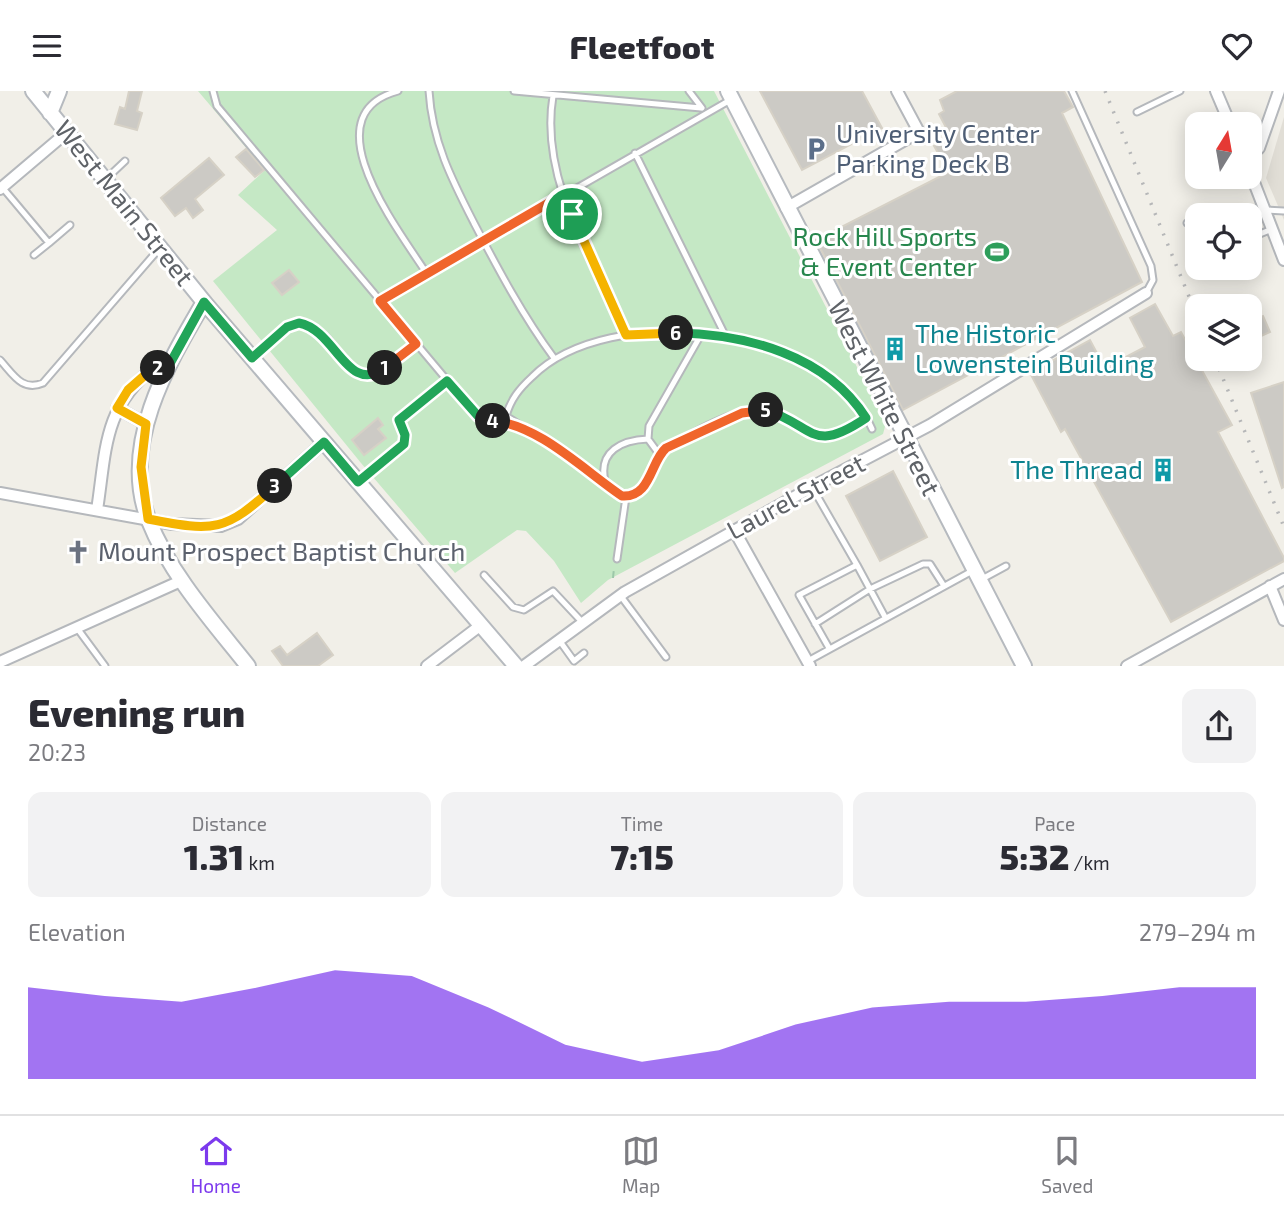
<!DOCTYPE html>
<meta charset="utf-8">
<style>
:root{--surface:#fff;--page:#f2f2f3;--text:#2b2b33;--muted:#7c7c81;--line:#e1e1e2;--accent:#7c3aed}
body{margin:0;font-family:"Exo 2",sans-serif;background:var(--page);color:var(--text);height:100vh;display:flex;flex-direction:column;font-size:26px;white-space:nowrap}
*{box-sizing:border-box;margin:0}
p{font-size:23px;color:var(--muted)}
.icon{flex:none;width:38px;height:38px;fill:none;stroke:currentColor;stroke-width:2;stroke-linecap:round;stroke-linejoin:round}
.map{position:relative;height:575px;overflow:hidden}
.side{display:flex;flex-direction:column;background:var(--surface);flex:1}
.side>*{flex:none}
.needle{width:46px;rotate:11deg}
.tools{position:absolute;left:1185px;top:21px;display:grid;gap:14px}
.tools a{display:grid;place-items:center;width:77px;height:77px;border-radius:14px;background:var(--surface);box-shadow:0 4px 18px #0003;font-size:35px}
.pin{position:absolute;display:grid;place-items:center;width:60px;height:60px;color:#fff;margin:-30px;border:4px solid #fff;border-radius:50%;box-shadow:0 2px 7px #0007}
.km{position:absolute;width:35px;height:35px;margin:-18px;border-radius:50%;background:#222;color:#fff;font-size:19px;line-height:35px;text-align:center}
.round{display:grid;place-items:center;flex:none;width:74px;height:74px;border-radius:14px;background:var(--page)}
.head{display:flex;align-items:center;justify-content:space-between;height:119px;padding:0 28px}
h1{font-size:38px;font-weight:800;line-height:52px}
.figures{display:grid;grid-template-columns:repeat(3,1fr);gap:10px;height:119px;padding:7px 28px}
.figures div{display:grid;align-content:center;border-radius:14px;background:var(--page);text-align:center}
.figures b{font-size:35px;font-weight:800}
.figures small{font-size:19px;font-weight:400}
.figures p{font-size:19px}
.chart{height:196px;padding:14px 28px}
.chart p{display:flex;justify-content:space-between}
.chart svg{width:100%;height:126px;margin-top:7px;fill:var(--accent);opacity:.7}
header{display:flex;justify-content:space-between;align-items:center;height:91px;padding:0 28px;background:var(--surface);font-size:32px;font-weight:800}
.dock{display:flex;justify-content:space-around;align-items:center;height:98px;border-top:2px solid var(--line);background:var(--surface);font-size:19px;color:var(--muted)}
.dock a{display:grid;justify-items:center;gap:4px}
.dock .selected{color:var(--accent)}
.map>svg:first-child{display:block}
</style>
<header><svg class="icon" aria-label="menu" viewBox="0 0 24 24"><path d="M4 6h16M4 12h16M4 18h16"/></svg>Fleetfoot<svg class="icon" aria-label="heart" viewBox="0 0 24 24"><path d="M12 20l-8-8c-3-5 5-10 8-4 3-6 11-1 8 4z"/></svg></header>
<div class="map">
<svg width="1284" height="575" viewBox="0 0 1284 575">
<rect width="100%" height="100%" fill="#f1efe8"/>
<path fill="#e1ded6" d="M1284 26V129L1266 87Z"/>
<path fill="#c5e8c5" d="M198 0H714L886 332 883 343 608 489 581 512 554 470 526 440 517 439 455 482 361 372 213 190 277 139 238 104 265 79Z"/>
<path fill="#cccac5" stroke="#d6d1c6" stroke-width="2" d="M129 0H142L137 20 142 22 137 39 115 33 120 16 125 18Z
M760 0H862L882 37 802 79Z
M957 0H1064L1073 16 1062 22 1142 191 903 319 816 149 949 81 934 55 951 46 939 23 944 20 940 9Z
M246 58 264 79 255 86 236 66Z
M209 67 224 84 195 108 203 119 193 127 186 117 175 125 161 107Z
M289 179 299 191 282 204 272 192Z
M1155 213 1173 245 1181 241 1232 334 1218 341 1284 467V470L1171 531 1065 338 1061 341 1030 282 1090 249 1105 277 1145 256 1130 227Z
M1263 225 1270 241 1250 250V231Z
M1284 291V396L1282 397 1251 302Z
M378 327 383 334 378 338 386 347 364 364 352 349Z
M893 380 927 446 880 470 846 405Z
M317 542 333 564 318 575H283L272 560 280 555 287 564Z"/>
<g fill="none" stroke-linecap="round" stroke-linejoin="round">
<g stroke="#b5b8bc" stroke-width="9">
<path id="lane" d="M213 0 217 15 472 319 485 328 512 332
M398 0C308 24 400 141 427 183
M429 0C432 50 452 89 474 132 498 178 523 225 554 267
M514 0 701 17
M689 0 702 17
M1072 0 1151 175 1153 189 1146 202
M553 5C539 88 593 170 626 244
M1137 21 1180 0
M635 62 725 244
M107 87 125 70
M2 96 49 152 70 134
M1266 119 1284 120
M1206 124 1215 120 1217 124
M1187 132 1197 128
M1250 147 1272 138
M34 164 49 152
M1250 176 1252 182
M380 210 732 8
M254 265 287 236 299 232C361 244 325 327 417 253
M0 269C13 283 22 301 43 292L158 159
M866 327C830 351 819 349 782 327 774 323 767 318 757 318 732 319 689 344 666 357 650 371 651 407 622 405L574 369 506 325C511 308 519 298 532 286 608 209 828 232 872 338
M659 363 648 348 649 335 702 242
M605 390C598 360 622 349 648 348
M359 391 404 353 405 344 399 329 447 290
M812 396 857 474 799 504 829 557
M617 468 626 406
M857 474 885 526
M484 484 513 516 524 519 553 500 583 532
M982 488 1006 475
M620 504 666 566
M815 533 870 498 923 473H930L944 495
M77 537 105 575
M559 549 574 570 584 562
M808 570 974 479"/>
</g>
<g stroke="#b5b8bc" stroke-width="14">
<path id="street" d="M1216 0 1230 33
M1250 65 1259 57 1279 0
M1250 81 1284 169
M0 98 66 42
M786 117 919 41 897 0
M117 317 146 333
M0 402 172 433 221 435 238 428 324 351
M97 419C106 361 103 316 153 277L167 278
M734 439 810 575
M1270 495 1284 529
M0 571 183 489
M427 575 481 534
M524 575 625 501 812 396 930 334 1146 202
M1127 575 1284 488"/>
</g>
<g stroke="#b6babf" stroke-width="18">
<path id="secondary" d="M33 0 204 211 516 575
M728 0 1024 575
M50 22 59 0
M204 211C167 274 119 355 149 430 170 483 213 531 248 575"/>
</g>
<path stroke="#9cc7a9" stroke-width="2" stroke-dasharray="7 3.5" stroke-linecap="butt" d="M613 487 614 477"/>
<use href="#lane" stroke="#fff" stroke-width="5"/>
<use href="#street" stroke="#fff" stroke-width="10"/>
<use href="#secondary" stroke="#fff" stroke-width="14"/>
<path stroke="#b6b7b8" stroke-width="3.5" stroke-dasharray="2 9" stroke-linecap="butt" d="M1105 0 1197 225
M1215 268 1284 436"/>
</g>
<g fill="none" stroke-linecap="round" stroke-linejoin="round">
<g stroke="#fff" stroke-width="14">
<path id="split-1" d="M385 277 416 253 380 210 564 103 572 123"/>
</g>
<g stroke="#fff" stroke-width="14">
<path id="split-2" d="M158 277 167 278 204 211 252 267 287 236 299 232C336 239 347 305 385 277"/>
</g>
<g stroke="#fff" stroke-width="14">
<path id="split-3" d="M158 277H153L128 299 117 317 146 333 141 376 148 428C215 441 225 441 275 395"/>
</g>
<g stroke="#fff" stroke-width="14">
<path id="split-4" d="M275 395 324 351 358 391 404 353 405 344 399 329 447 290 478 325 493 330"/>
</g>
<g stroke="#fff" stroke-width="14">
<path id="split-5" d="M493 330C538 333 586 381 622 405 651 407 650 371 666 357L742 322 766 319"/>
</g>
<g stroke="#fff" stroke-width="14">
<path id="split-6" d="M676 242C746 243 826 264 866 327 811 364 815 335 766 319"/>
</g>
<g stroke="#fff" stroke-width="14">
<path id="split-7" d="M572 123 626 244 676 242"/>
</g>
<use href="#split-1" stroke="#f0652b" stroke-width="9"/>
<use href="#split-2" stroke="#22a559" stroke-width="9"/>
<use href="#split-3" stroke="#f5b400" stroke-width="9"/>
<use href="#split-4" stroke="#22a559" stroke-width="9"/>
<use href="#split-5" stroke="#f0652b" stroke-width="9"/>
<use href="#split-6" stroke="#22a559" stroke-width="9"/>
<use href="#split-7" stroke="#f5b400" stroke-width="9"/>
</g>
<defs>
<g id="parking-bare" transform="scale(1.89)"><path d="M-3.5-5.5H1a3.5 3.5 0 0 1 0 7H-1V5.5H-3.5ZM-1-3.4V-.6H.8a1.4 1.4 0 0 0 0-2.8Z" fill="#5c6f8a" stroke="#fff" stroke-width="2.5" paint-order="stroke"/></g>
<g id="stadium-bare" transform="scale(1.89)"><path d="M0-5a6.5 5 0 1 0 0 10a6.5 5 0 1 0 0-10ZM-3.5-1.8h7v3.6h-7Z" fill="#2e9e5b" stroke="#fff" stroke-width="2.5" paint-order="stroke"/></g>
<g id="building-bare" transform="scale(1.89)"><path d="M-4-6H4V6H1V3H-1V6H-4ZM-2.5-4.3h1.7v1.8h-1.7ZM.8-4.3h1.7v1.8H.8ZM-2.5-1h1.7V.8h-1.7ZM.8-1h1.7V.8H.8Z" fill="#0f9aa8" stroke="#fff" stroke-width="2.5" paint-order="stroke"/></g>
<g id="church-bare" transform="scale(1.89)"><path d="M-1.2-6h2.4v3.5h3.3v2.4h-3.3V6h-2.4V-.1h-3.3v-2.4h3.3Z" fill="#6b7280" stroke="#fff" stroke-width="2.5" paint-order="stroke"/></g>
</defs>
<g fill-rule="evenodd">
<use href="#parking-bare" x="816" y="58"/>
<use href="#stadium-bare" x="997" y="161"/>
<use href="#building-bare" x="895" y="258"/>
<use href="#building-bare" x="1163" y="379"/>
<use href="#church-bare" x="78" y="461"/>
</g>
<g text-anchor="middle" stroke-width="6" stroke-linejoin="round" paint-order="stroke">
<g font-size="26" fill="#4e5e75" stroke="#fff" text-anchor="start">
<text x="836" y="52">University Center<tspan x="836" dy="30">Parking Deck B</tspan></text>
</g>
<g font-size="26" fill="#5f6368" stroke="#fff">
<text transform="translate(124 112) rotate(51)" y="9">West Main Street</text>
<text transform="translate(884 307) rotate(63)" y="9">West White Street</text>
<text transform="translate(796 406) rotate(-28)" y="9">Laurel Street</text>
</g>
<g font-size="26" fill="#27864d" stroke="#fff" text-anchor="end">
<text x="977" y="155">Rock Hill Sports<tspan x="977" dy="30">&amp; Event Center</tspan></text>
</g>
<g font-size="26" fill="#0d838f" stroke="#fff" text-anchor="start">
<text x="915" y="252">The Historic<tspan x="915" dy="30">Lowenstein Building</tspan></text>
<text x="1143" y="388" text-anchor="end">The Thread</text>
</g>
<g font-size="26" fill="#5b616d" stroke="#fff" text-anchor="start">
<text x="98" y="470">Mount Prospect Baptist Church</text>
</g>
</g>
</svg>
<div class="tools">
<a><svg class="needle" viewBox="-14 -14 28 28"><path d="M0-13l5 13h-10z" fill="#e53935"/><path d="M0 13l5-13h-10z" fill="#7c7c81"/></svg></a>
<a><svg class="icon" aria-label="locate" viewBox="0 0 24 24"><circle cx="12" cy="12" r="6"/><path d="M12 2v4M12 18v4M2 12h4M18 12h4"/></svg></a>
<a><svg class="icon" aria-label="layers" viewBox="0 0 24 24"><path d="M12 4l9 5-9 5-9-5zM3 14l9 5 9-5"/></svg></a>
</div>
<div class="pin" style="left:572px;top:123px;background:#1e9e55"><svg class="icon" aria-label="arrive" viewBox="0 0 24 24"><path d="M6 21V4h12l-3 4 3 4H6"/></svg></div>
<b class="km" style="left:385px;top:277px">1</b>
<b class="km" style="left:158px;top:277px">2</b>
<b class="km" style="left:275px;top:395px">3</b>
<b class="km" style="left:493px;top:330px">4</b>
<b class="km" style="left:766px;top:319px">5</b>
<b class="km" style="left:676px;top:242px">6</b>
</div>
<section class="side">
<div class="head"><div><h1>Evening run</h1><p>20:23</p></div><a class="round"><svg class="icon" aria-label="share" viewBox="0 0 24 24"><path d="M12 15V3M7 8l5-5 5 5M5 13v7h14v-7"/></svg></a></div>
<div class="figures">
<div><p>Distance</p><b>1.31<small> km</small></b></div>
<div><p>Time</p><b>7:15</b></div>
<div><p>Pace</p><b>5:32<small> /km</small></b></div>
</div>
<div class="chart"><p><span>Elevation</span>279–294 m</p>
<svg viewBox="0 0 160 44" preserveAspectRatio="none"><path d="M0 44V12L10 15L20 17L30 12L40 6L50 8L60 19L70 32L80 38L90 34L100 25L110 19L120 17L130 17L140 15L150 12L160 12V44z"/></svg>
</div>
</section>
<nav class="dock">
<a class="selected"><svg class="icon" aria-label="home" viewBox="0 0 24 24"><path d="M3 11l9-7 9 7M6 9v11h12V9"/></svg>Home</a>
<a><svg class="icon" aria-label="map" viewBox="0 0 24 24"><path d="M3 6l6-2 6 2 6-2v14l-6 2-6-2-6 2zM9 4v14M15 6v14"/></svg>Map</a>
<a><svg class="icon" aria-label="saved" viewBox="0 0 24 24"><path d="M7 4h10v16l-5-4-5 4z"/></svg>Saved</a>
</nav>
